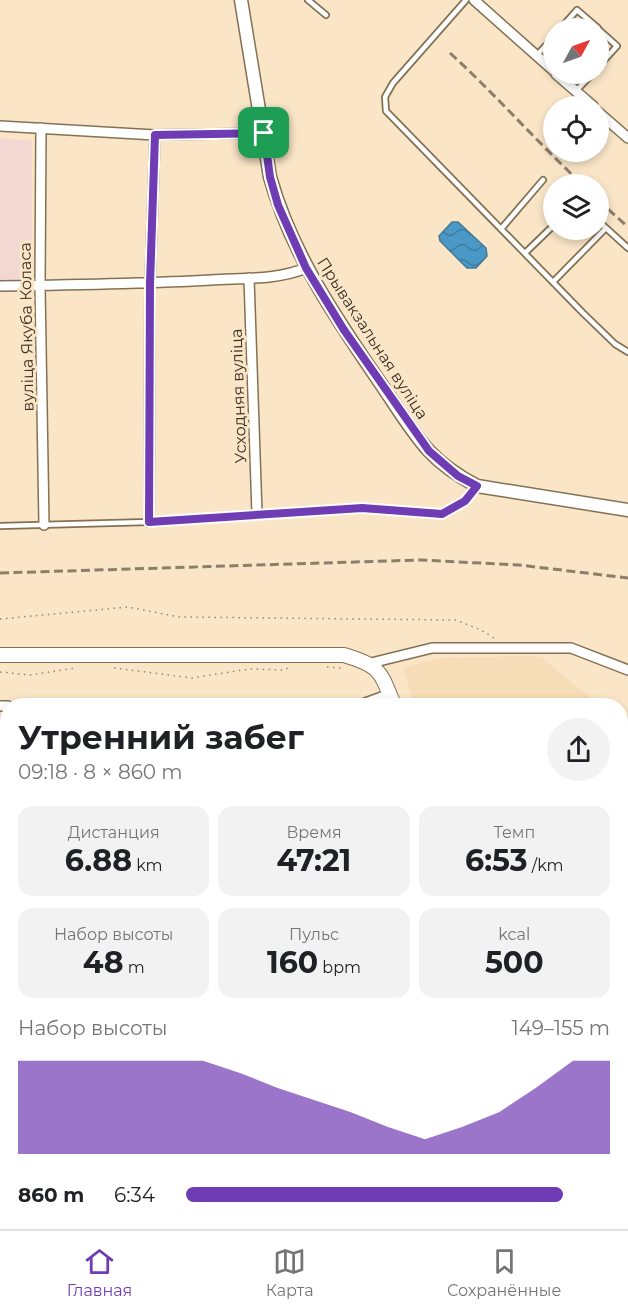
<!DOCTYPE html>
<html lang="ru">
<meta charset="utf-8">
<style>
:root{--surface:#fff;--page:#f2f2f2;--text:#202124;--muted:#757577;--line:#e0e0e0;--accent:#703cb4}
body{margin:0;font-family:Montserrat,sans-serif;background:var(--page);color:var(--text);height:100vh;display:flex;flex-direction:column;font-size:22px;white-space:nowrap}
*{box-sizing:border-box;margin:0}
p{font-size:20px;color:var(--muted)}
.icon{flex:none;width:33px;height:33px;fill:none;stroke:currentColor;stroke-width:2;stroke-linecap:round;stroke-linejoin:round}
.map{position:relative;flex:1;overflow:hidden}
.panel{position:absolute;left:0px;top:698px;width:628px;height:532px;display:flex;flex-direction:column;background:var(--surface);border-radius:24px 24px 0 0;box-shadow:0 3px 9px #0003}
.panel>*{flex:none}
.needle{width:39px;rotate:50deg}
.buttons{position:absolute;left:543px;top:18px;display:grid;gap:12px}
.buttons a{display:grid;place-items:center;width:66px;height:66px;border-radius:50%;background:var(--surface);box-shadow:0 3px 9px #0003;font-size:30px}
.pin{position:absolute;display:grid;place-items:center;width:51px;height:51px;color:#fff;margin:-26px;border-radius:12px;box-shadow:0 3px 9px #0006}
.round{display:grid;place-items:center;flex:none;width:63px;height:63px;border-radius:32px;background:var(--page)}
.overview{display:flex;align-items:center;justify-content:space-between;height:102px;padding:0 18px}
h1{font-size:33px;font-weight:700;line-height:45px}
.figures{display:grid;grid-template-columns:repeat(3,1fr);gap:9px;height:102px;padding:6px 18px}
.figures div{display:grid;align-content:center;border-radius:15px;background:var(--page);text-align:center}
.figures b{font-size:30px;font-weight:700}
.figures small{font-size:16px;font-weight:400}
.figures p{font-size:16px}
.chart{height:168px;padding:12px 18px}
.chart p{display:flex;justify-content:space-between}
.chart svg{width:100%;height:108px;margin-top:6px;fill:var(--accent);opacity:.7}
ul{padding:0 18px;list-style:none;font-size:20px}
li{display:grid;grid-template-columns:96px 72px 1fr;align-items:center;height:45px}
li i{height:15px;border-radius:8px;background:var(--accent)}
.menu{display:flex;justify-content:space-around;align-items:center;height:84px;border-top:2px solid var(--line);background:var(--surface);font-size:16px;color:var(--muted)}
.menu a{display:grid;justify-items:center;gap:3px}
.menu .current{color:var(--accent)}
.map>svg:first-child{display:block}
</style>
<div class="map">
<svg width="628" height="1229" viewBox="0 0 628 1229">
<defs>
<pattern id="forest-firs" width="22" height="20" patternUnits="userSpaceOnUse" patternTransform="scale(1.5)"><rect width="22" height="20" fill="#d6e2a9"/><path d="M5 1l3.5 6h-7zM16 11l3.5 6h-7z" fill="#b8c291"/></pattern>
<pattern id="water-waves" width="16" height="10" patternUnits="userSpaceOnUse" patternTransform="scale(1.5)"><rect width="16" height="10" fill="#4998c5"/><path d="M0 5q4-4 8 0t8 0" fill="none" stroke="#3e7da0"/></pattern>
</defs>
<rect width="100%" height="100%" fill="#fae5c7"/>
<path fill="#f6dcb7" d="M530 656 542 658 599 705H415L403 668 439 658Z
M621 723 628 729V934L621 938Z"/>
<path fill="#f2d8d2" d="M0 138 32 141V282L0 281Z"/>
<path fill="url(#forest-firs)" d="M484 1223H542L544 1229H488Z"/>
<path fill="url(#water-waves)" stroke="#447995" stroke-width="1.5" d="M452 222H458L486 248 487 256 476 268H467L440 241 439 236Z"/>
<g fill="none" stroke-linecap="round" stroke-linejoin="round">
<g stroke="#837155" stroke-width="8">
<path id="service" d="M308 0 326 15
M466 0 393 83 385 97 386 111 583 313 615 344 628 352
M561 28 577 10 598 28
M598 29 617 46 598 67
M536 56 554 37
M576 91 592 74
M598 221 606 228
M501 229 543 180
M525 253 554 225
M553 282 606 228 628 248
M0 526 149 522 362 509 443 514 465 501 477 486
M621 1000 628 996
M621 1070 628 1068"/>
</g>
<g stroke="#837155" stroke-width="12">
<path id="minor" d="M474 0 554 71
M556 74 593 106
M598 112 628 138
M0 126 155 135 264 133
M41 128 40 286 44 525
M249 278 257 514
M0 286C70 285 141 284 211 280 242 278 278 280 306 268
M149 522 150 284 155 135
M371 663 432 648H571L628 670
M360 705 390 694
M0 706H8
M0 930 8 931
M621 945 628 941
M0 1121 8 1119
M174 1222 178 1229
M358 1229 368 1222"/>
</g>
<g stroke="#837155" stroke-width="15">
<path id="tertiary" d="M241 0 270 177C291 252 335 317 379 381 395 404 410 430 429 451 443 466 460 477 477 486L628 510"/>
</g>
<g stroke="#837155" stroke-width="16">
<path id="secondary" d="M0 655H344C381 666 380 671 394 705
M561 1222 563 1229"/>
</g>
<path stroke="#948672" stroke-width="1.5" stroke-dasharray="1.5 4.5" stroke-linecap="butt" d="M0 619 128 607 179 617 456 620 481 630 494 638
M327 667 343 668
M114 668 192 678 249 669 284 670 290 667
M0 672 30 675 76 668"/>
<use href="#service" stroke="#fff" stroke-width="4.5"/>
<use href="#minor" stroke="#fff" stroke-width="9"/>
<use href="#tertiary" stroke="#fff" stroke-width="12"/>
<use href="#secondary" stroke="#fff" stroke-width="14"/>
<path stroke="#8c7e6b" stroke-width="3" stroke-dasharray="9 4.5" stroke-linecap="butt" d="M450 53C496 95 537 142 582 184
M598 200 628 227
M0 573 420 560 519 565 628 578"/>
</g>
<g fill="none" stroke-linecap="round" stroke-linejoin="round">
<g stroke="#fff" stroke-width="12">
<path id="route" d="M264 133 270 177 278 205 306 268 344 330 429 451 458 476 477 486 465 501 442 514 362 508 149 522 150 284 155 135Z"/>
</g>
<use href="#route" stroke="#703cb4" stroke-width="8"/>
</g>
<g text-anchor="middle" stroke-width="6" stroke-linejoin="round" paint-order="stroke">
<g font-size="16" fill="#393125" stroke="#fae5c7">
<text transform="translate(26 327) rotate(-91)" y="6">вуліца Якуба Коласа</text>
<text transform="translate(373 338) rotate(57)" y="6">Прывакзальная вуліца</text>
<text transform="translate(238 396) rotate(-92)" y="6">Усходняя вуліца</text>
</g>
</g>
</svg>
<div class="buttons">
<a><svg class="needle" viewBox="-14 -14 28 28"><path d="M0-13l5 13h-10z" fill="#e53935"/><path d="M0 13l5-13h-10z" fill="#757577"/></svg></a>
<a><svg class="icon" aria-label="locate" viewBox="0 0 24 24"><circle cx="12" cy="12" r="6"/><path d="M12 2v4M12 18v4M2 12h4M18 12h4"/></svg></a>
<a><svg class="icon" aria-label="layers" viewBox="0 0 24 24"><path d="M12 4l9 5-9 5-9-5zM3 14l9 5 9-5"/></svg></a>
</div>
<div class="pin" style="left:264px;top:133px;background:#1e9e55"><svg class="icon" aria-label="arrive" viewBox="0 0 24 24"><path d="M6 21V4h12l-3 4 3 4H6"/></svg></div>
<section class="panel">
<div class="overview"><div><h1>Утренний забег</h1><p>09:18 · 8 × 860 m</p></div><a class="round"><svg class="icon" aria-label="share" viewBox="0 0 24 24"><path d="M12 15V3M7 8l5-5 5 5M5 13v7h14v-7"/></svg></a></div>
<div class="figures">
<div><p>Дистанция</p><b>6.88<small> km</small></b></div>
<div><p>Время</p><b>47:21</b></div>
<div><p>Темп</p><b>6:53<small> /km</small></b></div>
</div>
<div class="figures">
<div><p>Набор высоты</p><b>48<small> m</small></b></div>
<div><p>Пульс</p><b>160<small> bpm</small></b></div>
<div><p>kcal</p><b>500</b></div>
</div>
<div class="chart"><p><span>Набор высоты</span>149–155 m</p>
<svg viewBox="0 0 160 44" preserveAspectRatio="none"><path d="M0 44V6L10 6L20 6L30 6L40 6L50 6L60 11L70 17L80 22L90 27L100 33L110 38L120 33L130 27L140 17L150 6L160 6V44z"/></svg>
</div>
<ul>
<li><b>860 m</b>6:34<i style="width:89%"></i></li>
</ul>
</section>
</div>
<nav class="menu">
<a class="current"><svg class="icon" aria-label="home" viewBox="0 0 24 24"><path d="M3 11l9-7 9 7M6 9v11h12V9"/></svg>Главная</a>
<a><svg class="icon" aria-label="map" viewBox="0 0 24 24"><path d="M3 6l6-2 6 2 6-2v14l-6 2-6-2-6 2zM9 4v14M15 6v14"/></svg>Карта</a>
<a><svg class="icon" aria-label="saved" viewBox="0 0 24 24"><path d="M7 4h10v16l-5-4-5 4z"/></svg>Сохранённые</a>
</nav>
